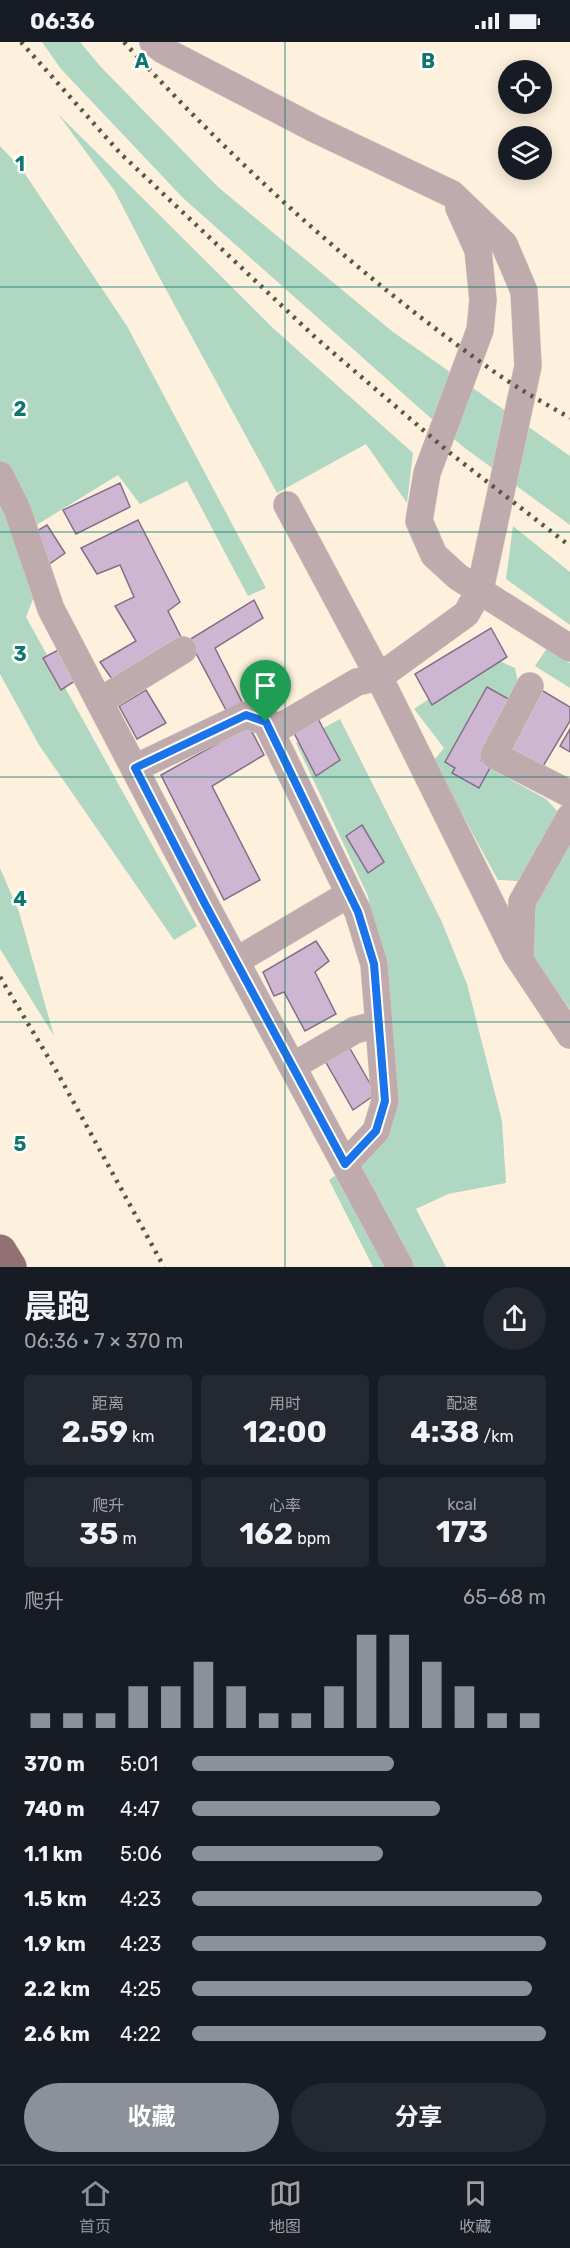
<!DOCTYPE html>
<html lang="zh">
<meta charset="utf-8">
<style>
:root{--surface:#171b24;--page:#242831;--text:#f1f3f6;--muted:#9ea1a6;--line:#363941;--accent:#8c9099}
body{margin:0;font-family:Rubik,"Noto Sans SC",sans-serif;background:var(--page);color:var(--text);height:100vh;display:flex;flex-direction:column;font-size:22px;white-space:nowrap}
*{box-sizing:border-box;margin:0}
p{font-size:20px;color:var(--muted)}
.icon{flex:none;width:33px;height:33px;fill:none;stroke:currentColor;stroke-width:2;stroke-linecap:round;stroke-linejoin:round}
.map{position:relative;height:1225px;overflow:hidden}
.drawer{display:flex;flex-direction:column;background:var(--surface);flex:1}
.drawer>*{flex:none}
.tools{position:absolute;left:498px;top:18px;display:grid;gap:12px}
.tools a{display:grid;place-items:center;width:54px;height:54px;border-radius:50%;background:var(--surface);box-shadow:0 3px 15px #0003;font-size:30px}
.pin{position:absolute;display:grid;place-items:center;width:51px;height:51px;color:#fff;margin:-62px -26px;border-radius:50% 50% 50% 0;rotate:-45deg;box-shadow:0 0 6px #0007}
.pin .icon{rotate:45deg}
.round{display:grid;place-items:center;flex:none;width:63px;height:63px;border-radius:32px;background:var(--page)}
.summary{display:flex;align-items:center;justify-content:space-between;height:102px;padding:0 24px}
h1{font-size:33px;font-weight:700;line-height:45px}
.metrics{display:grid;grid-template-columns:repeat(3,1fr);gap:9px;height:102px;padding:6px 24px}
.metrics div{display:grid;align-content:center;border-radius:6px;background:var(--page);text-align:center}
.metrics b{font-size:30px;font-weight:700}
.metrics small{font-size:16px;font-weight:400}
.metrics p{font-size:16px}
.chart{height:168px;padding:12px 24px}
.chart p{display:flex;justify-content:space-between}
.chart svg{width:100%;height:108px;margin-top:6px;stroke:var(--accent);stroke-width:6}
.action{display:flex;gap:12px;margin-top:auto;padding:12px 24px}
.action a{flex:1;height:69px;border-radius:36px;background:var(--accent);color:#fff;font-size:24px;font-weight:700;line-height:69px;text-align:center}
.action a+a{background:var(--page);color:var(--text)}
ul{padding:0 24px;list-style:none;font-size:20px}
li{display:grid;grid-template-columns:96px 72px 1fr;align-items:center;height:45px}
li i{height:15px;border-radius:8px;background:var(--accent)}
.status{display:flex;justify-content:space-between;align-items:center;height:42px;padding:0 30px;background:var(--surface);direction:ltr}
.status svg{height:16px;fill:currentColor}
.dock{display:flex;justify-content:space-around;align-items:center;height:84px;border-top:2px solid var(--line);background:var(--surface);font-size:16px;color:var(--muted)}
.dock a{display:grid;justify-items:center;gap:3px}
.dock .current{color:var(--accent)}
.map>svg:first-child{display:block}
</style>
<div class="status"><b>06:36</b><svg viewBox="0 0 49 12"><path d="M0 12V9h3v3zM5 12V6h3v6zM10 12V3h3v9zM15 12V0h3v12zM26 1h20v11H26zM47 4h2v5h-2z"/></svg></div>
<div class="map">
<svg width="570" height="1225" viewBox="0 0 570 1225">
<rect width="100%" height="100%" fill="#fdf1dd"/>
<path fill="#b0d7c2" d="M42 0H80L100 24 218 145 393 290 570 414V483L462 404 183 156 61 27Z
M58 72 274 287 413 411 407 461 366 402 277 451 157 231 114 148Z
M0 104 21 126 127 284 266 546 248 554 187 439 140 462 118 433 17 495 39 542 26 575 197 884 174 898 39 703 0 632Z
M513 484 570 530V583L506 537Z
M547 606 570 621V646L535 624Z
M491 615 515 626 518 640 473 717 546 757 560 772 519 839 498 838 433 719 444 706 414 667Z
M340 677 441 878 467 942 502 1079 506 1141 448 1152 416 1167 446 1225H373L329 1138 382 1099 386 965 368 854 296 701Z
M570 800V967L529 910 533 863Z
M0 826 19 870 54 994 0 907Z"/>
<path fill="#ceb6d3" stroke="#846e89" stroke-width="1.5" d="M120 441 130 465 76 492 63 468Z
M138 478 180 560 168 569 181 595 112 637 100 620 136 599 115 564 134 555 120 523 97 532 81 506Z
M47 483 65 511 48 523 30 493Z
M254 558 263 576 215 606 242 660 226 668 189 598Z
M491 586 507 615 432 663 415 632Z
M60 607 78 637 61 648 43 616Z
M487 645 514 660 481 718 491 724 479 746 452 731 455 726 445 720Z
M538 646 570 665V679L539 731 501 708Z
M146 648 166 681 137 697 119 664Z
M317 675 340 718 316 734 292 687Z
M249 684 264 713 212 744 260 838 224 858 161 733Z
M570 687V710L560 704Z
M362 783 384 820 368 831 346 794Z
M316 899 329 919 315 930 336 972 305 989 284 950 274 954 263 930Z
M348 1003 376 1052 353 1068 324 1017Z"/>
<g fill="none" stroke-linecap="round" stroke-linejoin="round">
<g stroke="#d9cdbb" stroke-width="28">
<path id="minor" d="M459 166 478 208 483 258 480 288 427 431 419 479 434 513 458 535 570 606
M0 433 17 467 51 567 205 862 400 1225
M287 463 379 635 516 912 570 993
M530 644 494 713 570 752
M100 659 183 608
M266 680 358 870 374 922 385 1059 376 1089 345 1122
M135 726 246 673 280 685 357 640 379 635 466 572 480 548 528 324 524 249 504 202 452 152 315 87 163 8 153 0
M520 916 522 860 570 775
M236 919 349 852
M293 1024 355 988 379 982"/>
</g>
<g stroke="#d9cdbb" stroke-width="34">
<path id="major" d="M0 1209 10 1225"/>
</g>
<use href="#minor" stroke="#bfabad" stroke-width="27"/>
<use href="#major" stroke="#927073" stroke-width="33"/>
<path stroke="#5c5445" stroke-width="4.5" stroke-dasharray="3 6" stroke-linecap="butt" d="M21 0 121 112 316 296 450 411 570 504
M124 0C236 123 360 235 496 331 520 348 546 362 570 376
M0 935 57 1030 164 1225"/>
</g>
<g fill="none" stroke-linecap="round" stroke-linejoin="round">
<g stroke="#fff" stroke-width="12">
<path id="route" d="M246 673 266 680 358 870 374 922 385 1059 376 1089 345 1122 205 862 135 726Z"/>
</g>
<use href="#route" stroke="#1a73e8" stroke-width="8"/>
</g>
<path fill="none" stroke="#0f766e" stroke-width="1.5" stroke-opacity="0.55" d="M285 0V1225M0 245H570M0 490H570M0 735H570M0 980H570"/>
<g font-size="20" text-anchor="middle" font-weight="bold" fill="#0f766e" stroke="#fff" stroke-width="5" stroke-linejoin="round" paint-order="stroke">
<text x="142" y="26">A</text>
<text x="428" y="26">B</text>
<text x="20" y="129">1</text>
<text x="20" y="374">2</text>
<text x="20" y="619">3</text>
<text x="20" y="864">4</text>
<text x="20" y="1109">5</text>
</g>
</svg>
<div class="tools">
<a><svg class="icon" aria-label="locate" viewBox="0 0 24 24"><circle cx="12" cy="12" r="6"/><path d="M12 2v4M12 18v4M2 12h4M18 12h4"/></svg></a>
<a><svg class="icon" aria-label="layers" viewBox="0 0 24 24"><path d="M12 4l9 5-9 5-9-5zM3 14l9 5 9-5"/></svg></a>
</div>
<div class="pin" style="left:266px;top:680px;background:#1e9e55"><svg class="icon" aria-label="arrive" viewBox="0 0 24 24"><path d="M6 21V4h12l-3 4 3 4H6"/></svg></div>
</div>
<section class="drawer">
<div class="summary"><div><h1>晨跑</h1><p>06:36 · 7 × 370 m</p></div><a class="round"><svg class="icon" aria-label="share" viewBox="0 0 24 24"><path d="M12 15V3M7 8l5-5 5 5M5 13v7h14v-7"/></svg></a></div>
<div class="metrics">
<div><p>距离</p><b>2.59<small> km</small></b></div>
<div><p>用时</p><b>12:00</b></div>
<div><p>配速</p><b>4:38<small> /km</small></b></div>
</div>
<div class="metrics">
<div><p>爬升</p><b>35<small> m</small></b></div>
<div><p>心率</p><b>162<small> bpm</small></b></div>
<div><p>kcal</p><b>173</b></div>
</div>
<div class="chart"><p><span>爬升</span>65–68 m</p>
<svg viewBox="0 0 160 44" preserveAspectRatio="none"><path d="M5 44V38M15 44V38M25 44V38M35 44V27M45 44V27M55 44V17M65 44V27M75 44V38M85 44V38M95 44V27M105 44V6M115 44V6M125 44V17M135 44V27M145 44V38M155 44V38"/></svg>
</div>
<ul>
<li><b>370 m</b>5:01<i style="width:57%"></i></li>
<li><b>740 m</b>4:47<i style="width:70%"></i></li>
<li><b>1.1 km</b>5:06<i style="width:54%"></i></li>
<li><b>1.5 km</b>4:23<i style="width:99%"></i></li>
<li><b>1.9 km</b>4:23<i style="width:100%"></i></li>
<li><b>2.2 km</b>4:25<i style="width:96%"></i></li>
<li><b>2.6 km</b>4:22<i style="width:100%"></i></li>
</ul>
<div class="action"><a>收藏</a><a>分享</a></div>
</section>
<nav class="dock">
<a class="current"><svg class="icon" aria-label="home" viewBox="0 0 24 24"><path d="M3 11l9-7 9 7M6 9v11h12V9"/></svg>首页</a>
<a><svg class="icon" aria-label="map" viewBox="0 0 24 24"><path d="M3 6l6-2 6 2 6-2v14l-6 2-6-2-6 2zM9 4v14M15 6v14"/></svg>地图</a>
<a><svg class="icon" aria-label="saved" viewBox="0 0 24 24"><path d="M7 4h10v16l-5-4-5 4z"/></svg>收藏</a>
</nav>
